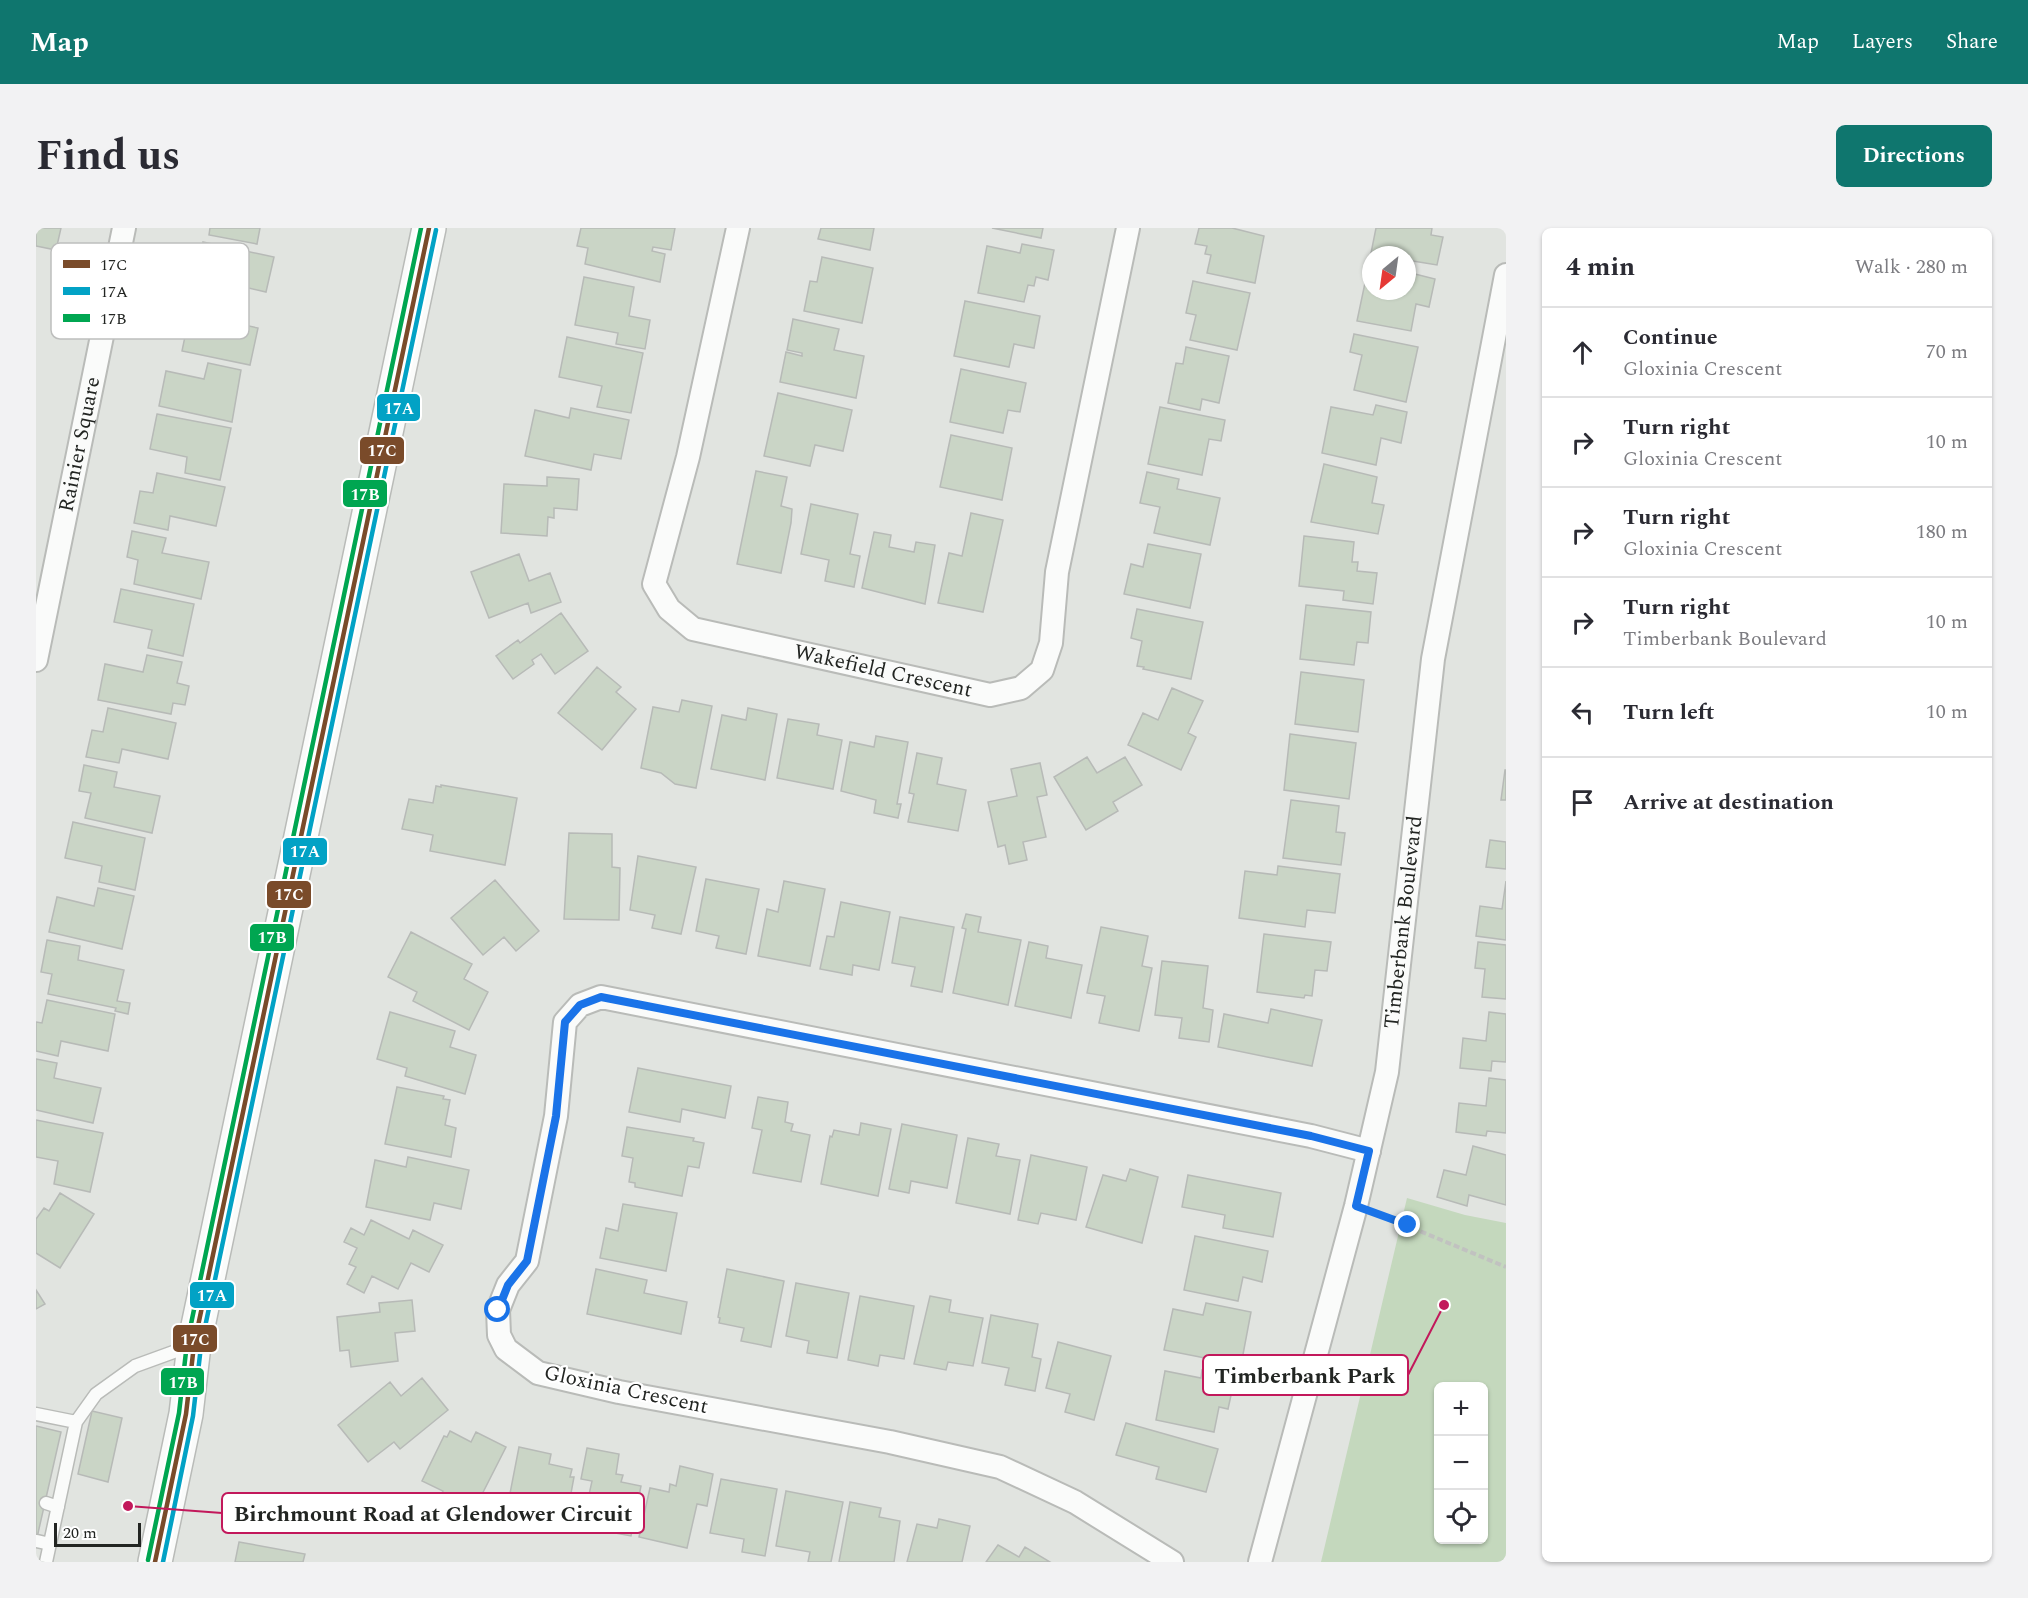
<!DOCTYPE html>
<html lang="en">
<head>
<meta charset="utf-8">
<style>
  :root { --surface:#fff; --page:#f2f2f3; --text:#2b2b33; --muted:#7c7c81; --line:#e1e1e2; --accent:#0f766e }
  body { margin:0; font-family:Spectral,serif; background:var(--page); color:var(--text) }
  .controls { position:absolute; right:18px; bottom:18px; display:grid; overflow:hidden; border-radius:9px; box-shadow:0 2px 4px #0004 }
  .controls button { width:54px; height:54px; display:grid; place-items:center; padding:0; border:0; border-bottom:2px solid var(--line); background:var(--surface); color:var(--text); font:30px sans-serif }
  .compass { position:absolute; left:1326px; top:18px; width:54px; height:54px; border-radius:50%; background:var(--surface); box-shadow:0 2px 4px #0004; rotate:209deg }
  .scale { position:absolute; left:18px; bottom:15px; width:87px; box-sizing:border-box; padding-left:6px; border:3px solid #222522; border-top:0; font-size:16px; line-height:21px; white-space:nowrap; color:#222522; -webkit-text-stroke:4px #fff; paint-order:stroke }
  .stop { position:absolute; width:18px; height:18px; margin:-14px; border:4px solid #1a73e8; border-radius:50%; background:#fff }
  .stop.end { background:#1a73e8; border-color:#fff; box-shadow:0 2px 6px #0008 }
  .list { margin:0; padding:0; list-style:none }
  h2 { display:flex; justify-content:space-between; align-items:center; height:78px; margin:0; padding:0 24px; font-size:26px }
  h2 small { font-size:20px; font-weight:400; color:var(--muted) }
  .list li { display:grid; grid-template-columns:39px 1fr auto; gap:18px; align-items:center; box-sizing:border-box; height:90px; padding:0 24px; border-top:2px solid var(--line) }
  .list b { display:block; font-size:22px; white-space:nowrap }
  .list p { margin:0; font-size:20px; white-space:nowrap; color:var(--muted) }
  .list em { font-size:20px; font-style:normal; color:var(--muted) }
  .icon { flex:none; width:33px; height:33px; fill:none; stroke:currentColor; stroke-width:2; stroke-linecap:round; stroke-linejoin:round }
  .map { position:relative; flex:none; width:1470px; height:1334px; overflow:hidden; border-radius:9px }
  header { display:flex; align-items:center; gap:36px; box-sizing:border-box; height:84px; padding:0 30px; background:var(--accent); color:#fff }
  header strong { font-size:28px }
  nav { display:flex; gap:33px; margin-inline-start:auto; font-size:21px }
  .intro { display:flex; align-items:center; justify-content:space-between; box-sizing:border-box; height:144px; padding:0 36px }
  h1 { margin:0; font-size:42px }
  .button { padding:15px 27px; border-radius:9px; background:var(--accent); color:#fff; font-size:21px; font-weight:700 }
  main { display:flex; gap:36px; padding:0 36px }
  aside { flex:1; background:var(--surface); border-radius:9px; box-shadow:0 2px 4px #0004 }
  .map>svg:first-child { display:block }
  .green { fill:#c4d8bd; fill-rule:evenodd }
  .building { fill:#cad5c6; stroke:#b7bab7; stroke-width:1.5 }
  .lines { fill:none; stroke-linecap:round; stroke-linejoin:round }
  .service-casing { stroke:#b9bbb8; stroke-width:15 }
  .minor-casing { stroke:#b9bbb8; stroke-width:26 }
  .secondary-casing { stroke:#b9bbb8; stroke-width:36 }
  .path { stroke:#c1c2c0; stroke-width:4; stroke-dasharray:6 3; stroke-linecap:butt }
  .service { stroke:#fafbfa; stroke-width:12 }
  .minor { stroke:#fafbfa; stroke-width:22 }
  .secondary { stroke:#fafbfa; stroke-width:33 }
  .bus-1-casing { stroke:#fff; stroke-width:9 }
  .bus-2-casing { stroke:#fff; stroke-width:9 }
  .bus-3-casing { stroke:#fff; stroke-width:9 }
  .bus-1 { stroke:#7a4b2a; stroke-width:4.5 }
  .bus-2 { stroke:#02a2c5; stroke-width:4.5 }
  .bus-3 { stroke:#00a651; stroke-width:4.5 }
  .route { stroke:#1a73e8; stroke-width:8 }
  .labels { text-anchor:middle; dominant-baseline:central; stroke-width:4.5; stroke-linejoin:round; paint-order:stroke }
  .street-label { font-size:21px; fill:#222522; stroke:#fff }
  .key { fill:#fff; stroke:#bdbebd; stroke-width:1.5 }
  .key-label { font-size:16px; fill:#222522 }
  .leader { fill:none; stroke:#c2185b; stroke-width:2 }
  .callout-dot { fill:#c2185b; stroke:#fff; stroke-width:2 }
  .callout { fill:#fff; stroke:#c2185b; stroke-width:2 }
  .callout-label { font-size:22px; text-anchor:middle; font-weight:bold; fill:#222522 }
  .line-badge { stroke:#fff; stroke-width:2 }
  .badge-label { font-size:16px; text-anchor:middle; font-weight:bold; fill:#fff }
</style>
</head>
<body>
<header>
<strong>Map</strong>
<nav><a>Map</a><a>Layers</a><a>Share</a></nav>
</header>
<div class="intro"><h1>Find us</h1><a class="button">Directions</a></div>
<main>
<div class="map">
<svg width="1470" height="1334" viewBox="0 0 1470 1334">
  <rect width="100%" height="100%" fill="#e1e4e0"/>
  <path class="green" d="M1371,970L1429,987L1470,995V1334H1285ZM1402,1158H1448V1312H1402Z"/>
  <path class="building" d="M0,0H25L20,22L0,18Z
    M174,0H224L221,16L173,7Z
    M545,0H639L635,22L617,19L616,23L629,26L624,54L549,36L552,20L541,18Z
    M785,0H838L834,22L782,11Z
    M956,0H1007L1005,10Z
    M1163,0H1196L1228,8L1219,55L1171,45L1175,27L1169,26L1171,18L1159,16Z
    M1340,0H1396L1395,7L1407,9L1401,37L1371,32V27L1335,25Z
    M167,14L238,29L230,64L183,53L180,68L146,61L152,33L163,36Z
    M986,16L1018,22L1012,52L1000,49L998,58L992,57L988,74L942,65L951,18L984,25Z
    M786,29L837,40L826,95L768,83L774,53L781,54Z
    M1333,36H1335V63H1371V44L1399,51L1393,79L1380,76L1375,103L1321,93Z
    M548,49L598,59L593,88L614,92L609,121L580,116L582,105L539,97Z
    M1157,53L1214,65L1201,122L1154,112L1160,87L1150,85Z
    M145,69L178,76L175,90L222,100L214,137L146,123L151,99L139,96Z
    M929,73L1004,88L998,120L978,116L973,139L918,128Z
    M757,91L803,101L798,122L828,128L820,170L744,154L750,124L766,128V125L751,122Z
    M1318,106L1382,119L1370,174L1318,162L1326,127L1314,124Z
    M531,109L607,125L595,185L561,179L566,158L523,149Z
    M1150,119L1193,128L1183,175L1166,171L1164,182L1132,175L1140,135L1147,136Z
    M172,135L205,142L196,194L123,178L130,143L168,151Z
    M925,141L990,155L984,184L972,182L967,205L914,194Z
    M742,165L816,182L807,223L779,217L774,238L728,228Z
    M1340,177L1371,184L1365,215L1345,210L1340,237L1286,225L1295,179L1337,187Z
    M1124,179L1189,192L1185,213L1173,211L1166,247L1112,236Z
    M535,180L593,192L585,231L558,226L555,242L489,228L499,182L533,190Z
    M121,186L195,200L184,252L149,245L151,229L114,221Z
    M915,207L976,220L966,272L904,259Z
    M1288,236L1341,249L1336,275L1348,277L1342,306L1275,294Z
    M720,243L751,249L745,278L756,281L755,295L745,345L701,336Z
    M1111,244L1143,251L1141,261L1184,270L1174,317L1118,305L1124,279L1104,275Z
    M121,245L189,259L180,298L134,288L132,302L98,295L104,263L117,265Z
    M511,249L543,251L541,282L518,280V290L512,289L511,308L465,305L468,256L511,258Z
    M775,276L822,286L814,326L824,328L818,359L789,353L793,332L765,326Z
    M935,285L967,292L947,384L902,375L913,325L926,328Z
    M96,303L130,310L126,325L173,334L165,371L98,356L102,332L91,329Z
    M838,304L855,307L853,319L878,324L880,314L899,317L889,376L826,360Z
    M1268,308L1318,314L1316,334H1322L1321,343L1341,345L1337,376L1307,372L1308,363L1263,358Z
    M1112,316L1165,326L1154,380L1088,366L1095,336L1107,339Z
    M483,326L493,353L514,345L525,374L495,385L492,375L453,390L435,344Z
    M85,361L158,376L147,428L112,420L116,402L78,394Z
    M1270,377L1335,384L1332,415L1321,414L1318,437L1264,431Z
    M1101,381L1167,394L1155,451L1107,441L1108,439L1101,438L1106,413L1095,410Z
    M525,385L552,423L519,446L505,426L496,432L498,436L477,451L460,428L482,412L484,415Z
    M111,427L146,434L141,455L153,458L149,477L137,475L135,486L62,472L69,436L107,444Z
    M561,439L585,459L580,464L600,481L566,522L522,485Z
    M1265,444L1328,452L1322,504L1259,496Z
    M1136,460L1167,473L1152,505L1160,509L1145,542L1092,517L1107,485L1122,492Z
    M646,472L676,478L660,560L639,556L625,545L605,540L617,479L643,484Z
    M72,480L140,495L132,531L86,521L83,535L50,529L56,502L67,504Z
    M712,480L741,486L729,552L675,541L686,487L710,492Z
    M752,491L783,496L781,507L806,512L797,561L741,550Z
    M1254,506L1320,515L1313,571L1248,562Z
    M840,508L872,514L861,576H865L862,590L838,585L840,572L805,563L814,514L838,519Z
    M881,525L906,530L901,556L930,562L922,603L872,594L878,566L873,565Z
    M1051,529L1061,545L1089,529L1106,557L1077,574L1082,583L1050,602L1018,549Z
    M1004,535L1011,567L1001,569L1010,609L987,614L991,632L973,636L969,617L962,619L952,574L981,568L975,541Z
    M48,537L81,544L78,559L124,568L116,605L49,590L55,565L43,563Z
    M1469,542H1470V572H1465Z
    M405,557L481,570L469,637L394,623L397,607L366,601L373,571L397,575L400,558L405,559Z
    M1255,572L1303,578L1300,604L1309,605L1305,637L1247,630Z
    M37,594L109,610L99,662L63,654L66,638L29,630Z
    M533,605L576,606V639L584,640L583,692L528,691Z
    M1454,612L1470,614V641L1450,639Z
    M602,628L660,639L645,706L616,700L619,687L594,682Z
    M1242,638L1304,646L1299,685L1271,682L1269,699L1203,690L1209,643L1241,647Z
    M670,651L723,661L710,726L680,720L683,708L660,703Z
    M459,652L503,703L480,723L468,709L447,727L415,690Z
    M748,653L789,661L774,738L722,728L731,681L742,684Z
    M1470,653V712L1440,708L1444,678L1466,681Z
    M62,660L98,668L86,721L13,704L21,669L58,678Z
    M805,674L854,684L843,742L817,737L816,747L784,741L791,708L798,709Z
    M930,686L945,689L942,704L985,712L972,777L917,765L930,701L926,700Z
    M864,689L918,699L906,764L875,758L879,739L856,735Z
    M1065,699L1112,708L1106,738L1116,740L1103,803L1063,795L1069,768L1051,765Z
    M375,704L436,736L428,751L452,764L433,802L377,773L381,764L352,749Z
    M1228,706L1295,714L1291,743L1279,742L1276,768L1269,767L1268,770L1221,764Z
    M11,712L44,718L42,732L88,742L81,773L94,775L92,786L79,783L80,780L12,766L16,746L5,744Z
    M993,714L1012,718L1010,730L1046,737L1035,790L979,778Z
    M1442,714L1470,717V771L1446,769L1449,741L1439,740Z
    M1126,733L1172,738L1167,780L1177,782L1173,814L1143,810L1146,790L1119,787Z
    M11,772L79,786L72,823L25,813L22,828L0,823V794L6,795Z
    M1235,781L1286,792L1276,838L1182,819L1188,786L1232,795Z
    M354,784L419,803L414,819L440,827L429,866L369,848L371,840L341,831Z
    M1453,784L1470,786V834L1456,833L1455,843L1424,840L1427,810L1450,813Z
    M0,831L21,835L18,850L65,860L57,895L0,882Z
    M602,840L695,858L689,890L646,881L644,894L593,884Z
    M1453,850L1470,852V905L1451,903L1450,908L1420,904L1423,875L1450,878Z
    M361,859L408,868L407,871L414,872L409,897L420,900L415,929L349,916Z
    M722,869L752,874L749,894L757,896L755,903L774,907L765,954L717,945L726,902L716,900Z
    M0,892L67,905L54,964L18,956L22,933L0,929Z
    M825,895L855,901L842,968L785,956L794,908L796,909L798,902L823,907Z
    M866,896L921,907L911,960L875,953L873,965L853,961Z
    M591,899L658,910L657,913L668,915L663,940L652,938L646,968L599,959V955L593,954L597,930L586,928Z
    M932,910L963,916L960,928L984,932L974,986L920,975Z
    M1437,918L1470,927V977L1433,967L1431,978L1401,969L1408,942L1430,947Z
    M995,927L1051,939L1040,992L1005,985L1002,996L982,992Z
    M372,929L433,942L425,981L398,975L394,992L330,979L339,932L370,939Z
    M1094,941L1122,949L1106,1015L1050,999L1067,947L1090,953Z
    M1152,947L1245,965L1237,1009L1187,1000L1189,987L1146,979Z
    M24,965L58,986L24,1040L0,1025V991L8,980L13,983Z
    M587,976L641,985L630,1043L564,1030L570,1000L582,1003Z
    M335,992L373,1011L377,1002L407,1017L393,1044L375,1035L362,1061L336,1048L328,1065L311,1056L320,1039L313,1036L321,1020L308,1014L315,1000L328,1007Z
    M1159,1008L1232,1023L1226,1054L1207,1049L1202,1073L1148,1062Z
    M560,1041L611,1052L608,1065L651,1074L645,1106L551,1086Z
    M691,1041L748,1053L735,1119L705,1113L708,1100L683,1095L684,1090L682,1089Z
    M760,1055L813,1065L801,1130L771,1125L773,1113L750,1108Z
    M0,1062L9,1076L0,1081Z
    M824,1068L878,1078L868,1131L844,1127L842,1138L812,1132Z
    M894,1068L915,1072L913,1084L947,1090L937,1138L912,1134L910,1142L878,1136Z
    M376,1072L379,1103L359,1105L362,1133L315,1139L313,1122L304,1123L301,1089L344,1084L343,1075Z
    M1170,1075L1215,1084L1205,1137L1128,1122L1137,1081L1167,1087Z
    M955,1087L1002,1096L996,1129L1005,1131L999,1163L969,1157L973,1140L946,1135Z
    M1022,1114L1075,1128L1058,1192L1029,1184L1034,1166L1010,1160Z
    M1166,1142L1199,1149L1192,1181L1183,1179L1178,1204L1120,1192L1129,1143L1165,1150Z
    M386,1150L412,1182L364,1221L358,1214L332,1234L302,1197L354,1154L365,1168Z
    M56,1183L86,1190L72,1254L42,1246Z
    M1090,1195L1182,1221L1170,1264L1120,1251L1123,1239L1080,1227Z
    M0,1198L25,1204L0,1314Z
    M414,1203L435,1214L440,1204L470,1219L439,1280L432,1276L427,1285L403,1273L407,1263L386,1253L408,1208L411,1209Z
    M483,1219L515,1226L513,1236L536,1241L534,1249H538L529,1298L470,1286Z
    M551,1220L583,1226L580,1246L587,1247L585,1254L605,1258L595,1308L546,1299L556,1253L545,1251Z
    M644,1238L677,1246L671,1278L661,1276L651,1320L603,1309L614,1260L633,1264L634,1256L640,1258Z
    M685,1251L741,1261L729,1328L706,1324L708,1311L674,1305Z
    M750,1263L807,1274L795,1334H772L774,1324L740,1318Z
    M814,1274L845,1280L843,1289L864,1293L858,1334H803Z
    M903,1291L934,1298L926,1334H871L881,1296L901,1300Z
    M203,1314L269,1326L267,1334H199Z
    M962,1317L983,1329L989,1319L1014,1334H950Z"/>
  <g class="lines">
    <g class="service-casing">
      <path id="service" d="M0,1186L40,1194
        M10,1275L22,1279
        M1,1313L14,1316
        M10,1334L40,1194L60,1166L99,1138L154,1118"/>
    </g>
    <g class="minor-casing">
      <g id="minor">
        <path id="s1" d="M702,0L652,229L618,356L633,381L657,401L954,467L985,460L1006,442L1015,415L1021,344L1092,0"/>
        <path id="s2" d="M0,432L88,0"/>
        <path d="M1136,1334L1039,1274L964,1239L854,1214L583,1164L502,1145L470,1121L463,1107L462,1082L472,1057L491,1033L520,888L529,794L544,777L565,769L1275,908L1333,923"/>
        <path id="s3" d="M1224,1334L1320,978L1351,844L1397,431L1470,47"/>
      </g>
    </g>
    <g class="secondary-casing">
      <path id="secondary" d="M119,1334L150,1186L158,1117L393,0"/>
    </g>
    <path class="path" d="M1343,986L1470,1039"/>
    <use href="#service" class="service"/>
    <use href="#minor" class="minor"/>
    <use href="#secondary" class="secondary"/>
    <g class="bus-1-casing">
      <path id="bus-1" d="M119,1334L150,1186L158,1117L393,0"/>
    </g>
    <g class="bus-2-casing">
      <path id="bus-2" d="M127,1334L157,1188L165,1118L400,2"/>
    </g>
    <g class="bus-3-casing">
      <path id="bus-3" d="M112,1332L143,1185L151,1115L385,0"/>
    </g>
    <use href="#bus-1" class="bus-1"/>
    <use href="#bus-2" class="bus-2"/>
    <use href="#bus-3" class="bus-3"/>
  </g>
  <g class="lines">
    <path class="route" d="M462,1082L472,1057L491,1033L520,888L529,794L544,777L565,769L1275,908L1333,923L1320,978L1372,997"/>
  </g>
  <g class="labels">
    <g class="street-label">
      <text stroke="none"><textPath href="#s2" startOffset="220">Rainier Square</textPath></text>
      <text stroke="none"><textPath href="#s1" startOffset="621">Wakefield Crescent</textPath></text>
      <text stroke="none"><textPath href="#s3" startOffset="657">Timberbank Boulevard</textPath></text>
      <text transform="translate(590 1162) rotate(12)">Gloxinia Crescent</text>
    </g>
  </g>
  <rect x="15" y="15" width="198" height="96" rx="9" class="key"/>
  <rect x="27" y="32" width="27" height="8" fill="#7a4b2a"/>
  <rect x="27" y="59" width="27" height="8" fill="#02a2c5"/>
  <rect x="27" y="86" width="27" height="8" fill="#00a651"/>
  <g class="key-label">
    <text x="64" y="42">17C</text>
    <text x="64" y="69">17A</text>
    <text x="64" y="96">17B</text>
  </g>
  <path class="leader" d="M1408 1077L1372 1147M92 1278L186 1285"/>
  <g class="callout-dot">
    <circle cx="1408" cy="1077" r="6"/>
    <circle cx="92" cy="1278" r="6"/>
  </g>
  <g class="callout">
    <rect x="1167" y="1127" width="205" height="40" rx="6"/>
    <rect x="186" y="1265" width="422" height="40" rx="6"/>
  </g>
  <g class="callout-label">
    <text x="1269" y="1155">Timberbank Park</text>
    <text x="397" y="1293">Birchmount Road at Glendower Circuit</text>
  </g>
  <g class="line-badge">
    <rect x="340" y="165" width="45" height="29" rx="6" fill="#02a2c5"/>
    <rect x="323" y="208" width="46" height="29" rx="6" fill="#7a4b2a"/>
    <rect x="306" y="251" width="46" height="29" rx="6" fill="#00a651"/>
    <rect x="246" y="609" width="46" height="29" rx="6" fill="#02a2c5"/>
    <rect x="230" y="652" width="46" height="29" rx="6" fill="#7a4b2a"/>
    <rect x="213" y="695" width="46" height="29" rx="6" fill="#00a651"/>
    <rect x="153" y="1053" width="46" height="28" rx="6" fill="#02a2c5"/>
    <rect x="136" y="1096" width="46" height="29" rx="6" fill="#7a4b2a"/>
    <rect x="124" y="1139" width="45" height="29" rx="6" fill="#00a651"/>
  </g>
  <g class="badge-label">
    <text x="363" y="186">17A</text>
    <text x="346" y="228">17C</text>
    <text x="329" y="272">17B</text>
    <text x="269" y="629">17A</text>
    <text x="253" y="672">17C</text>
    <text x="236" y="715">17B</text>
    <text x="176" y="1073">17A</text>
    <text x="159" y="1117">17C</text>
    <text x="147" y="1160">17B</text>
  </g>
</svg>
<div class="controls">
<button>+</button>
<button>−</button>
<button><svg class="icon" aria-label="locate" viewBox="0 0 24 24"><circle cx="12" cy="12" r="6"/><path d="M12 2v4M12 18v4M2 12h4M18 12h4"/></svg></button>
</div>
<svg class="compass" viewBox="-18 -18 36 36"><path d="M0-13l5 13h-10z" fill="#e53935"/><path d="M0 13l5-13h-10z" fill="#7c7c81"/></svg>
<div class="scale">20 m</div>
<div class="stop" style="left:462px;top:1082px"></div>
<div class="stop end" style="left:1372px;top:997px"></div>
</div>
<aside>
<h2>4 min<small>Walk · 280 m</small></h2>
<ul class="list">
<li><svg class="icon" aria-label="ahead" viewBox="0 0 24 24"><path d="M12 20V5M6 11l6-6 6 6"/></svg><div><b>Continue</b><p>Gloxinia Crescent</p></div><em>70 m</em></li>
<li><svg class="icon" aria-label="right" viewBox="0 0 24 24"><path d="M7 20v-9h11M14 6l5 5-5 5"/></svg><div><b>Turn right</b><p>Gloxinia Crescent</p></div><em>10 m</em></li>
<li><svg class="icon" aria-label="right" viewBox="0 0 24 24"><path d="M7 20v-9h11M14 6l5 5-5 5"/></svg><div><b>Turn right</b><p>Gloxinia Crescent</p></div><em>180 m</em></li>
<li><svg class="icon" aria-label="right" viewBox="0 0 24 24"><path d="M7 20v-9h11M14 6l5 5-5 5"/></svg><div><b>Turn right</b><p>Timberbank Boulevard</p></div><em>10 m</em></li>
<li><svg class="icon" aria-label="left" viewBox="0 0 24 24"><path d="M17 20v-9H6M10 6l-5 5 5 5"/></svg><div><b>Turn left</b></div><em>10 m</em></li>
<li><svg class="icon" aria-label="arrive" viewBox="0 0 24 24"><path d="M6 21V4h12l-3 4 3 4H6"/></svg><div><b>Arrive at destination</b></div></li>
</ul>
</aside>
</main>
</body>
</html>
